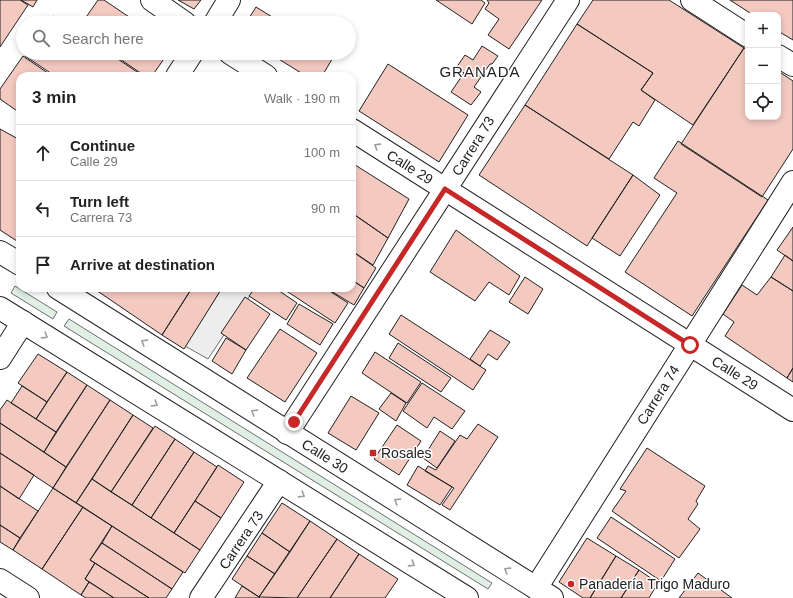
<!DOCTYPE html>
<html lang="en">
<head>
<meta charset="utf-8">
<style>
  :root { --surface:#fff; --page:#f6f6f6; --text:#222; --muted:#767676; --line:#e0e0e0 }
  body { margin:0; font-family:Helvetica,sans-serif; background:var(--page); color:var(--text) }
  .controls { position:absolute; right:12px; top:12px; display:grid; overflow:hidden; border-radius:8px; box-shadow:0 2px 6px #0003 }
  .controls button { width:36px; height:36px; display:grid; place-items:center; padding:0; border:0; border-bottom:1px solid var(--line); background:var(--surface); color:var(--text); font:20px sans-serif }
  .stop { position:absolute; width:12px; height:12px; margin:-9px; border:3px solid #c62828; border-radius:50%; background:#fff }
  .stop.end { background:#c62828; border-color:#fff; box-shadow:0 1px 4px #0008 }
  .list { margin:0; padding:0; list-style:none }
  h2 { display:flex; justify-content:space-between; align-items:center; height:52px; margin:0; padding:0 16px; font-size:17px }
  h2 small { font-size:13px; font-weight:400; color:var(--muted) }
  .list li { display:grid; grid-template-columns:26px 1fr auto; gap:12px; align-items:center; box-sizing:border-box; height:56px; padding:0 16px; border-top:1px solid var(--line) }
  .list b { display:block; font-size:15px; white-space:nowrap }
  .list p { margin:0; font-size:13px; white-space:nowrap; color:var(--muted) }
  .list em { font-size:13px; font-style:normal; color:var(--muted) }
  .icon { flex:none; width:22px; height:22px; fill:none; stroke:currentColor; stroke-width:2; stroke-linecap:round; stroke-linejoin:round }
  .map { position:relative; flex:none; width:793px; height:598px; overflow:hidden }
  .search { position:absolute; background:var(--surface); box-shadow:0 2px 6px #0003; left:16px; top:16px; width:340px; height:44px; display:flex; align-items:center; gap:10px; box-sizing:border-box; padding:0 14px; border-radius:22px; color:var(--muted); font-size:15px }
  .panel { position:absolute; background:var(--surface); box-shadow:0 2px 6px #0003; left:16px; top:72px; width:340px; height:220px; border-radius:12px }
  .map>svg:first-child { display:block }
  .green { fill:#e0efe3; stroke:#6f6f6f }
  .parking { fill:#ededed; stroke:#6f6f6f }
  .building { fill:#f3c9c0; stroke:#222 }
  .lines { fill:none; stroke-linecap:round; stroke-linejoin:round }
  .minor-casing { stroke:#222; stroke-width:24 }
  .major-casing { stroke:#222; stroke-width:24 }
  .minor { stroke:#fff; stroke-width:22 }
  .major { stroke:#fff; stroke-width:22 }
  .oneway { stroke:#9c9c9c }
  .route { stroke:#c62828; stroke-width:5 }
  .poi-dot { fill:#c62828; stroke:#fff; stroke-width:1.5 }
  .labels { text-anchor:middle; dominant-baseline:central; stroke-width:3; stroke-linejoin:round; paint-order:stroke }
  .street-label { font-size:14px; fill:#222; stroke:#fff }
  .poi-label { font-size:14px; fill:#222; stroke:#fff; text-anchor:start }
  .neighbourhood-label { font-size:15px; letter-spacing:1px; fill:#222; stroke:#fff }
</style>
</head>
<body>
<div class="map">
<svg width="793" height="598" viewBox="0 0 793 598">
  <rect width="100%" height="100%" fill="#fff"/>
  <path class="green" d="M15,286L57,312L53,319L11,293Z
    M69,319L492,583L488,589L64,326Z"/>
  <path class="parking" d="M222,288H255L208,359L185,346Z"/>
  <path class="building" d="M0,0H20L28,5L0,47Z
    M21,0H37L33,7Z
    M98,0H104L138,23H82Z
    M178,0H201L194,9Z
    M436,0H481L485,3L472,24Z
    M487,0H542L509,49L488,35L499,19L485,9L489,3Z
    M593,0H669L744,48L693,125L641,90L653,73L577,24Z
    M730,0H793V40L778,31V15H753Z
    M256,7L282,23H246Z
    M53,16L64,23H48Z
    M577,24L653,73L641,90L655,100L639,126L633,122L609,159L525,105Z
    M482,46L498,56L492,64H490L474,87L481,92L471,105L451,92L464,73L456,68L465,55L473,60Z
    M744,48L748,51V117H778V71L793,81V149L762,197L681,144Z
    M27,53H109L143,76H55L25,56Z
    M111,53H168L152,76H145Z
    M269,53H330L334,56L322,76H306Z
    M23,56L52,76H20V113L0,99V89Z
    M388,64L468,115L439,162L359,111Z
    M525,105L633,175L587,246L479,175Z
    M0,129L20,140V243L0,230Z
    M678,141L768,200L692,316L625,272L677,193L654,178Z
    M352,163L409,199L388,238L352,213Z
    M633,175L660,195L620,256L592,238Z
    M352,213L388,238L373,265L352,251Z
    M793,227V261L777,250Z
    M456,230L520,276L509,295L489,282L475,301L430,272Z
    M352,251L376,268L364,288L352,280Z
    M785,255L793,261V291L771,277Z
    M525,277L543,289L528,314L509,302Z
    M771,277L793,291V368L787,378L725,336L734,322L723,314L742,285L757,295Z
    M352,280L364,288L354,305L326,288H352Z
    M93,288H192L162,335Z
    M192,288H222L184,349L162,335Z
    M255,288H275L297,303L286,320L249,296Z
    M282,288H325L348,303L335,323Z
    M245,297L270,314L246,350L221,333Z
    M299,304L333,324L320,345L287,324Z
    M401,315L486,370L473,390L389,334Z
    M280,329L317,353L285,402L247,378Z
    M490,330L510,342L497,360L488,354L480,366L470,359Z
    M226,338L246,350L232,374L212,361Z
    M398,343L451,378L441,392L389,358Z
    M375,352L421,382L407,403L362,373Z
    M38,354L67,372L47,402L18,383Z
    M793,368V382L787,378Z
    M67,372L87,385L56,432L36,419Z
    M422,383L465,411L452,429L434,417L427,428L403,411Z
    M87,385L110,400L66,467L44,452Z
    M22,386L47,402L36,419L11,403Z
    M391,393L406,403L396,421L379,409Z
    M351,396L379,413L356,450L328,433Z
    M7,400L56,432L44,452L0,423V410Z
    M110,400L133,415L76,503L53,488Z
    M133,415L153,428L111,492L92,479Z
    M0,423L66,467L53,488L0,453Z
    M478,424L498,437L450,510L442,505L454,488L425,471L428,466L436,470L460,435L467,439Z
    M397,425L421,441L399,475L374,459Z
    M155,426L175,439L132,505L111,492Z
    M440,431L455,441L437,468L423,458Z
    M175,439L194,452L151,518L132,505Z
    M647,448L705,486L696,501L698,504L688,519L700,529L679,558L612,511L626,491L620,489Z
    M194,452L217,467L174,533L151,518Z
    M0,453L34,475L19,499L0,486Z
    M218,465L244,482L221,518L195,501Z
    M418,466L452,487L440,505L407,485Z
    M92,479L200,550L185,573L76,503Z
    M0,486L38,511L20,538L0,525Z
    M53,488L83,507L42,569L13,550Z
    M195,501L221,518L200,550L174,533Z
    M282,503L310,521L290,552L262,533Z
    M83,507L112,526L90,560L95,563L85,579L89,582L81,595L42,569Z
    M611,517L675,559L661,581L597,538Z
    M310,521L337,539L297,598L259,597Z
    M0,525L20,538L13,550L0,542Z
    M112,526L183,572L172,589L102,543Z
    M262,533L290,552L275,574L247,556Z
    M587,538L616,556L590,598H583L559,582Z
    M337,539L359,554L330,598H297Z
    M102,543L172,589L166,598H149L90,560Z
    M359,554L398,579L385,598H330Z
    M247,556L275,574L259,597L232,579Z
    M616,556L639,570L621,598H590Z
    M95,563L149,598H114L85,579Z
    M639,570L658,583L649,598H621Z
    M698,573L732,598H679Z
    M89,582L114,598H86L81,595Z
    M242,586L259,597L260,598H235Z"/>
  <g class="lines">
    <g class="minor-casing">
      <path id="minor" d="M152,0L185,23
        M692,0L748,36
        M215,23L229,0
        M230,53L266,76
        M778,56L793,65
        M177,76L192,53
        M352,130L793,410
        M0,358L23,322
        M287,433L568,0
        M0,580L28,598
        M536,588L793,182
        M201,598L279,481"/>
    </g>
    <g class="major-casing">
      <path id="major" d="M0,252L20,264
        M58,288L552,598
        M0,308L467,598"/>
    </g>
    <use href="#minor" class="minor"/>
    <use href="#major" class="major"/>
  </g>
  <defs><path id="oneway-chevron" d="M-2-3.5L2.5 0L-2 3.5" fill="none" stroke-width="1.6" stroke-linecap="round" stroke-linejoin="round"/></defs>
  <g class="oneway">
    <use href="#oneway-chevron" transform="translate(377 146) rotate(-148)"/>
    <use href="#oneway-chevron" transform="translate(45 336) rotate(32)"/>
    <use href="#oneway-chevron" transform="translate(144 342) rotate(-148)"/>
    <use href="#oneway-chevron" transform="translate(155 404) rotate(32)"/>
    <use href="#oneway-chevron" transform="translate(254 412) rotate(-148)"/>
    <use href="#oneway-chevron" transform="translate(302 495) rotate(32)"/>
    <use href="#oneway-chevron" transform="translate(397 501) rotate(-148)"/>
    <use href="#oneway-chevron" transform="translate(412 564) rotate(32)"/>
    <use href="#oneway-chevron" transform="translate(507 570) rotate(-148)"/>
  </g>
  <g class="lines">
    <path class="route" d="M294,422L445,189L690,345"/>
  </g>
  <g class="poi-dot">
    <rect x="369" y="449" width="8" height="8" rx="2"/>
    <circle cx="571" cy="584" r="4"/>
  </g>
  <g class="labels">
    <g class="street-label">
      <text transform="translate(473 146) rotate(-58)">Carrera 73</text>
      <text transform="translate(410 167) rotate(32)">Calle 29</text>
      <text transform="translate(735 373) rotate(32)">Calle 29</text>
      <text transform="translate(658 395) rotate(-58)">Carrera 74</text>
      <text transform="translate(325 456) rotate(32)">Calle 30</text>
      <text transform="translate(241 540) rotate(-56)">Carrera 73</text>
    </g>
    <g class="poi-label">
      <text x="381" y="453">Rosales</text>
      <text x="579" y="584">Panadería Trigo Maduro</text>
    </g>
    <g class="neighbourhood-label">
      <text x="480" y="71">GRANADA</text>
    </g>
  </g>
</svg>
<div class="controls">
<button>+</button>
<button>−</button>
<button><svg class="icon" aria-label="locate" viewBox="0 0 24 24"><circle cx="12" cy="12" r="6"/><path d="M12 2v4M12 18v4M2 12h4M18 12h4"/></svg></button>
</div>
<div class="stop" style="left:690px;top:345px"></div>
<div class="stop end" style="left:294px;top:422px"></div>
<div class="search"><svg class="icon" aria-label="search" viewBox="0 0 24 24"><circle cx="10" cy="10" r="6"/><path d="M15 15l6 6"/></svg>Search here</div>
<section class="panel">
<h2>3 min<small>Walk · 190 m</small></h2>
<ul class="list">
<li><svg class="icon" aria-label="ahead" viewBox="0 0 24 24"><path d="M12 20V5M6 11l6-6 6 6"/></svg><div><b>Continue</b><p>Calle 29</p></div><em>100 m</em></li>
<li><svg class="icon" aria-label="left" viewBox="0 0 24 24"><path d="M17 20v-9H6M10 6l-5 5 5 5"/></svg><div><b>Turn left</b><p>Carrera 73</p></div><em>90 m</em></li>
<li><svg class="icon" aria-label="arrive" viewBox="0 0 24 24"><path d="M6 21V4h12l-3 4 3 4H6"/></svg><div><b>Arrive at destination</b></div></li>
</ul>
</section>
</div>
</body>
</html>
